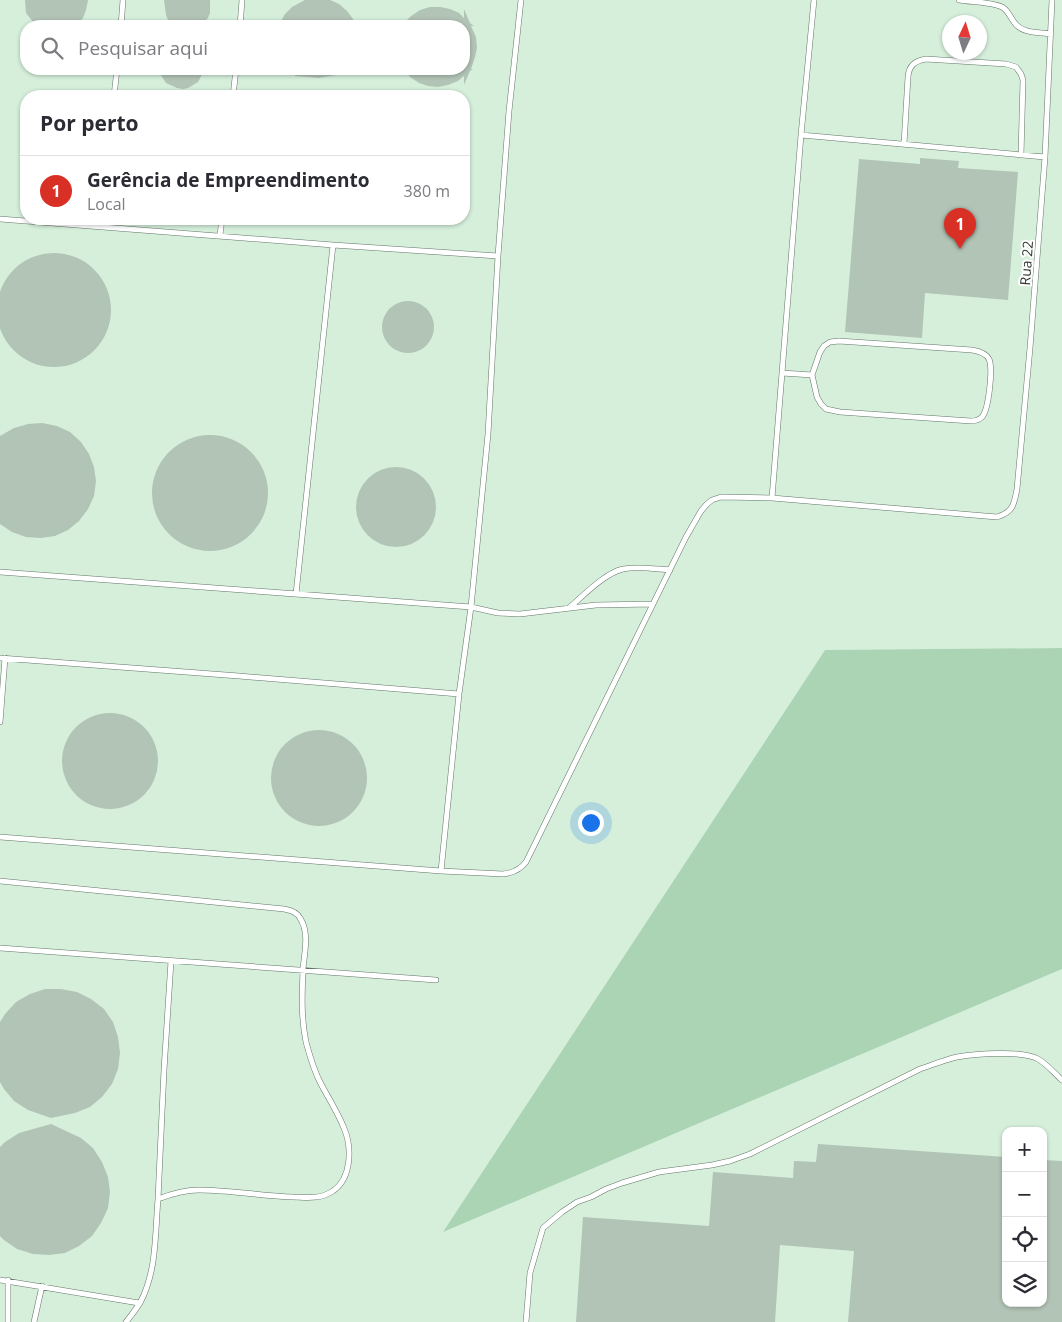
<!DOCTYPE html>
<html lang="pt">
<head>
<meta charset="utf-8">
<style>
  :root { --surface:#fff; --page:#f7f7f7; --text:#2b2b33; --muted:#7c7c81; --line:#e1e1e2; --accent:#d93025 }
  body { margin:0; font-family:"Open Sans",sans-serif; background:var(--page); color:var(--text) }
  .controls { position:absolute; right:15px; bottom:15px; display:grid; overflow:hidden; border-radius:10px; box-shadow:0 1px 4px #0004 }
  .controls button { width:45px; height:45px; display:grid; place-items:center; padding:0; border:0; border-bottom:1px solid var(--line); background:var(--surface); color:var(--text); font:25px sans-serif }
  .compass { position:absolute; left:942px; top:15px; width:45px; height:45px; border-radius:50%; background:var(--surface); box-shadow:0 1px 4px #0004; rotate:4deg }
  .you { position:absolute; left:590px; top:822px; width:18px; height:18px; margin:-12px; border:4px solid #fff; border-radius:50%; background:#1a73e8; box-shadow:0 0 0 8px #1a73e833 }
  .badge { display:grid; place-items:center; width:32px; height:32px; border-radius:50%; background:var(--accent); color:#fff; font-size:16px; font-weight:700 }
  .pin { position:absolute; translate:-50% -41px; filter:drop-shadow(0 1px 2px #0008) }
  .pin::after { content:''; position:absolute; top:26px; width:18px; height:15px; background:inherit; clip-path:polygon(0 0,100% 0,50% 100%) }
  .list { margin:0; padding:0; list-style:none }
  h2 { display:flex; justify-content:space-between; align-items:center; height:65px; margin:0; padding:0 20px; font-size:21px }
  h2 small { font-size:16px; font-weight:400; color:var(--muted) }
  .list li { display:grid; grid-template-columns:32px 1fr auto; gap:15px; align-items:center; box-sizing:border-box; height:70px; padding:0 20px; border-top:1px solid var(--line) }
  .list b { display:block; font-size:19px; white-space:nowrap }
  .list p { margin:0; font-size:16px; white-space:nowrap; color:var(--muted) }
  .list em { font-size:16px; font-style:normal; color:var(--muted) }
  .icon { flex:none; width:28px; height:28px; fill:none; stroke:currentColor; stroke-width:2; stroke-linecap:round; stroke-linejoin:round }
  .map { position:relative; flex:none; width:1062px; height:1322px; overflow:hidden }
  .search { position:absolute; background:var(--surface); box-shadow:0 1px 4px #0004; left:20px; top:20px; width:450px; height:55px; display:flex; align-items:center; gap:12px; box-sizing:border-box; padding:0 18px; border-radius:20px; color:var(--muted); font-size:19px }
  .panel { position:absolute; background:var(--surface); box-shadow:0 1px 4px #0004; left:20px; top:90px; width:450px; height:135px; border-radius:20px }
  .map>svg:first-child { display:block }
  .built { fill:#d5efdb; fill-rule:evenodd }
  .green { fill:#aad4b4 }
  .building { fill:#b2c4b6 }
  .lines { fill:none; stroke-linecap:round; stroke-linejoin:round }
  .lane-casing { stroke:#647568; stroke-width:6 }
  .lane { stroke:#fff; stroke-width:5 }
  .labels { text-anchor:middle; dominant-baseline:central; stroke-width:4; stroke-linejoin:round; paint-order:stroke }
  .street-label { font-size:14px; fill:#323933; stroke:#fff }
</style>
</head>
<body>
<div class="map">
<svg width="1062" height="1322" viewBox="0 0 1062 1322">
  <rect width="100%" height="100%" fill="#e6f9ea"/>
  <path class="built" d="M0,0H1062V648L825,650L444,1231L1062,969V1322H0ZM950,22H980V52H950ZM26,26H464V69H26ZM26,96H464V219H26ZM1006,1131H1043V1303H1006Z"/>
  <path class="green" d="M1062,648V969L443,1232L825,650Z"/>
  <path class="building" d="M25,0H88L86,10L83,18L76,26H36L26,13Z
    M164,0H210V13L208,18L200,26H175L168,20L166,15Z
    M305,0H330L339,4L347,11L353,19L356,26H278L285,14L292,7Z
    M430,7H440L450,9L459,13L464,18V9L470,23L474,26H471L476,37L477,48L475,57L471,69H473L470,71L464,85V76L458,81L448,85L438,87L428,86L419,83L410,77L403,69H464V26H401L411,16L420,10Z
    M157,69H205L198,82L188,88L183,89L177,88L166,83Z
    M296,69H342V74L319,78L295,76Z
    M920,158L959,161L958,168L1018,172L1008,300L925,293L922,338L845,332L859,159L920,164Z
    M-3 310a57 57 0 1 1 114 0a57 57 0 1 1-114 0Z
    M382 327a26 26 0 1 1 52 0a26 26 0 1 1-52 0Z
    M42,423L57,426L70,432L81,442L89,454L94,467L96,481L94,496L88,509L79,521L68,530L55,536L41,538L26,537L12,532L0,524V436L14,428L28,424Z
    M152 493a58 58 0 1 1 116 0a58 58 0 1 1-116 0Z
    M356 507a40 40 0 1 1 80 0a40 40 0 1 1-80 0Z
    M62 761a48 48 0 1 1 96 0a48 48 0 1 1-96 0Z
    M271 778a48 48 0 1 1 96 0a48 48 0 1 1-96 0Z
    M45,989H61L77,992L91,999L104,1009L113,1022L118,1037L120,1053L118,1069L112,1084L102,1097L90,1107L75,1113L51,1118L28,1110L14,1101L4,1089L0,1082V1022L5,1014L16,1002L30,994Z
    M51,1124L81,1138L93,1148L102,1162L108,1177L110,1192L108,1208L101,1223L92,1236L79,1246L65,1253L49,1255L33,1254L17,1249L4,1240L0,1236V1147L5,1142L19,1133Z
    M818,1144L1006,1157V1303H1043V1160L1062,1161V1322H848L854,1251L780,1245L775,1322H576L583,1217L709,1226L713,1172L793,1178L794,1161L816,1162Z"/>
  <g class="lines">
    <g class="lane-casing">
      <path id="lane" d="M959,0C971,2 992,2 1002,7C1008,10 1010,17 1014,22C1022,34 1038,32 1051,34
        M121,26L123,0
        M240,26L242,0
        M114,96L117,69
        M233,96L236,69
        M801,135L1045,157
        M904,144L908,77C909,65 915,61 926,59L1006,64L1016,67L1021,74L1023,80L1021,155
        M0,219L333,245L498,256
        M220,235L222,219
        M839,341L972,350C978,351 986,353 989,359C993,368 989,409 982,417C979,420 975,421 971,421L840,412L826,409L821,404L817,397L812,375L820,352L824,346L830,342Z
        M782,373L812,375
        M772,498L801,135L814,0
        M0,572L471,607L498,613L520,614L596,605L653,604
        M296,594L333,245
        M570,607C584,595 605,573 623,569C638,566 655,569 670,570
        M0,658L239,676L459,694
        M0,722L5,658
        M0,837L441,871L503,874C513,873 520,870 526,862L686,537L701,511L707,504L712,500L721,497L772,498L997,517C1013,512 1014,505 1017,489L1030,348L1045,157L1052,0
        M441,871L459,694L471,607L488,434L498,256L509,111L521,0
        M0,881L284,909C290,910 297,912 300,918C310,933 304,954 303,970C302,994 301,1018 306,1042C310,1057 314,1071 321,1084C329,1099 338,1113 344,1128C352,1147 352,1178 333,1191C328,1194 322,1197 316,1197C308,1198 300,1197 293,1197C261,1196 230,1190 199,1190C184,1190 171,1194 158,1199C155,1234 157,1271 140,1303C136,1309 131,1316 126,1322
        M0,948L436,980
        M158,1199L164,1070L171,961
        M0,1280L139,1303
        M8,1322V1280
        M34,1322L42,1286
        M526,1322L530,1273L543,1228L562,1212L577,1202L591,1197L606,1189L622,1183L659,1172L712,1165L730,1161L750,1154L920,1069C932,1065 944,1060 957,1057C975,1054 1023,1050 1038,1059C1047,1064 1054,1073 1062,1080"/>
    </g>
    <use href="#lane" class="lane"/>
  </g>
  <g class="labels">
    <g class="street-label">
      <text transform="translate(1026 263) rotate(-86)">Rua 22</text>
    </g>
  </g>
</svg>
<div class="controls">
<button>+</button>
<button>−</button>
<button><svg class="icon" aria-label="locate" viewBox="0 0 24 24"><circle cx="12" cy="12" r="6"/><path d="M12 2v4M12 18v4M2 12h4M18 12h4"/></svg></button>
<button><svg class="icon" aria-label="layers" viewBox="0 0 24 24"><path d="M12 4l9 5-9 5-9-5zM3 14l9 5 9-5"/></svg></button>
</div>
<svg class="compass" viewBox="-18 -18 36 36"><path d="M0-13l5 13h-10z" fill="#e53935"/><path d="M0 13l5-13h-10z" fill="#7c7c81"/></svg>
<div class="you"></div>
<div class="pin badge" style="left:960px;top:249px">1</div>
<div class="search"><svg class="icon" aria-label="search" viewBox="0 0 24 24"><circle cx="10" cy="10" r="6"/><path d="M15 15l6 6"/></svg>Pesquisar aqui</div>
<section class="panel">
<h2>Por perto<small></small></h2>
<ul class="list">
<li><span class="badge">1</span><div><b>Gerência de Empreendimento</b><p>Local</p></div><em>380 m</em></li>
</ul>
</section>
</div>
</body>
</html>
